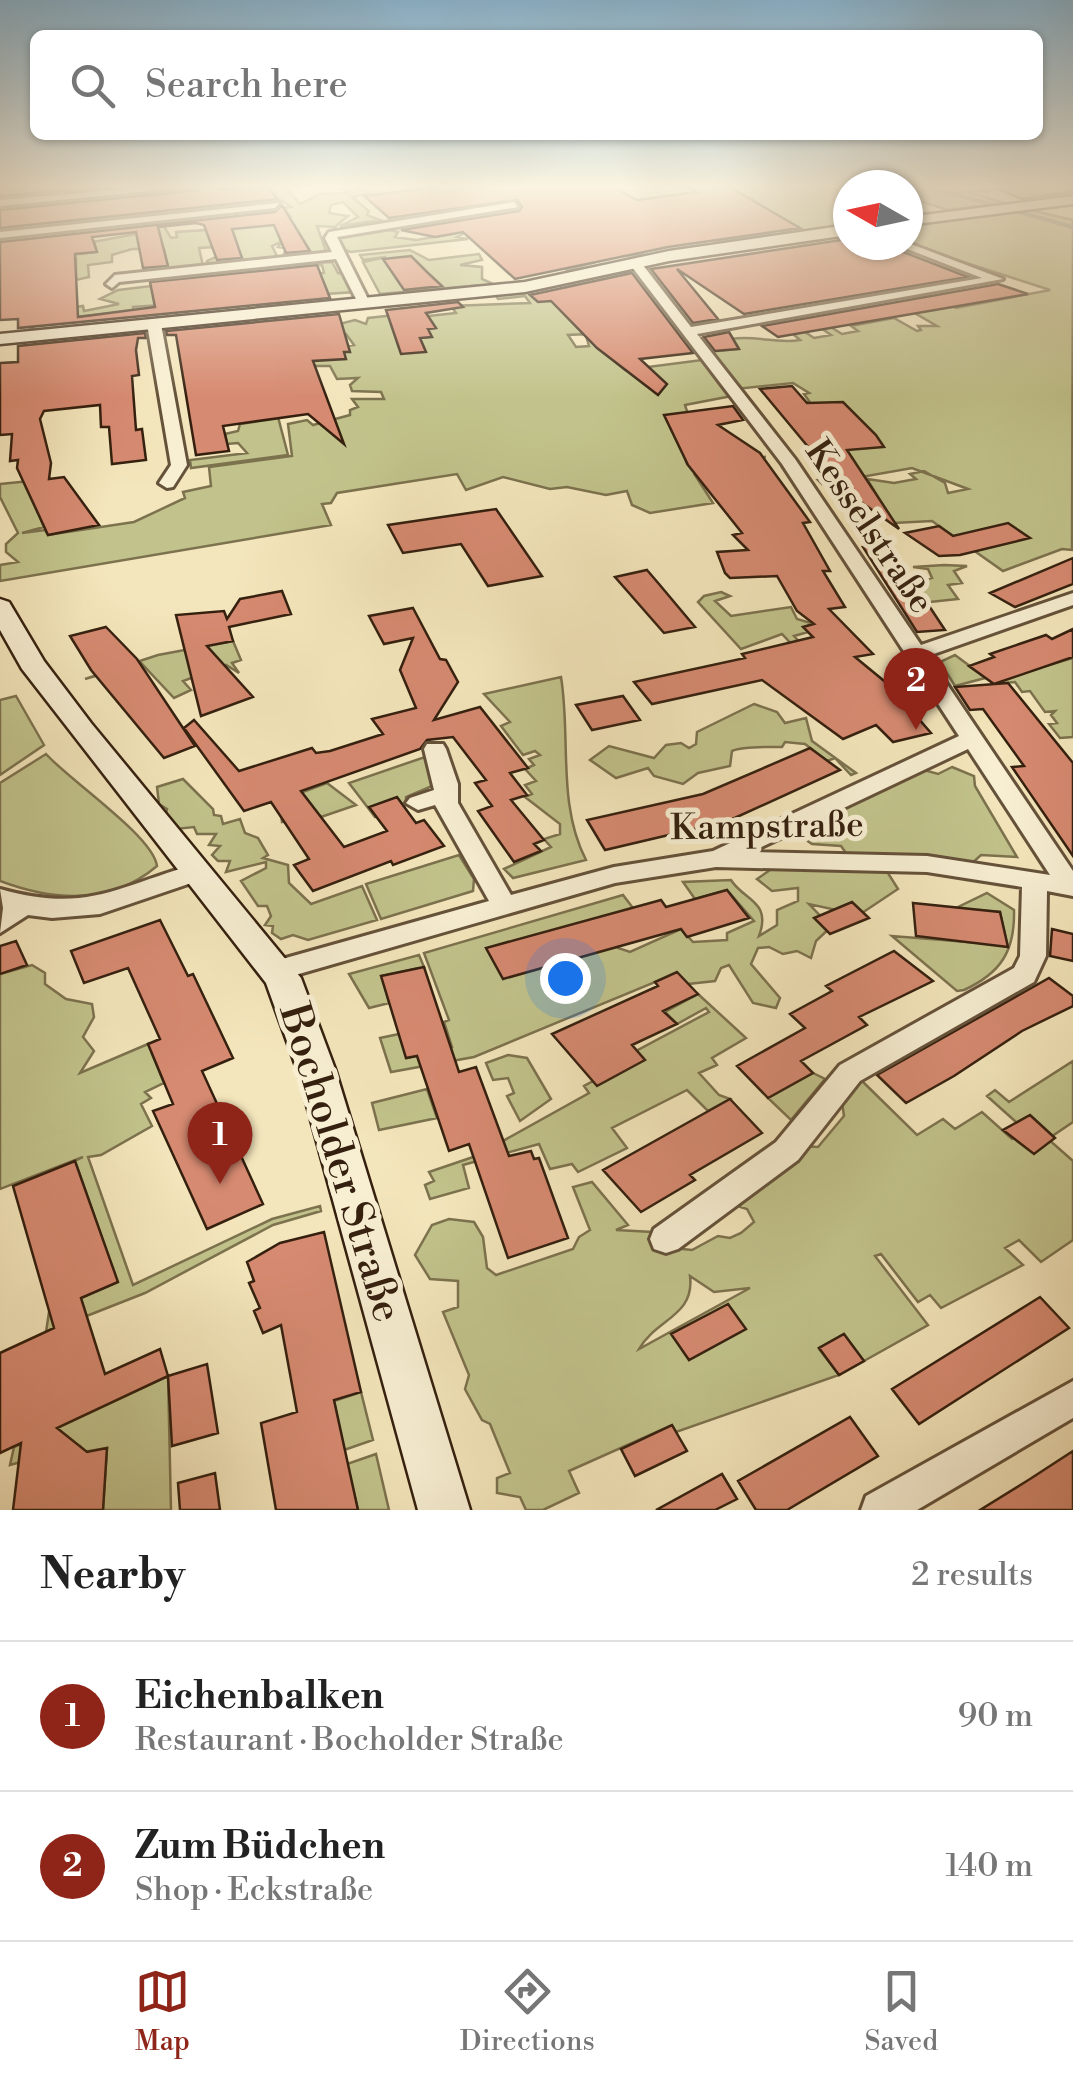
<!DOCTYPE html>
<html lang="en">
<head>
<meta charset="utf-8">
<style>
  :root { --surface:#fff; --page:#f2f2f2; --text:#222; --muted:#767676; --line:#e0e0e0; --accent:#8f2418 }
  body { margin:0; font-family:"Libre Bodoni",serif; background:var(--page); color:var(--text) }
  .compass { position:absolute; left:833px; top:170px; width:90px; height:90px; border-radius:50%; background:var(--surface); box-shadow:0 2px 8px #0004; rotate:279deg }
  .you { position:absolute; left:565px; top:978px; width:35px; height:35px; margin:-25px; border:8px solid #fff; border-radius:50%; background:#1a73e8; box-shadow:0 0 0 15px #1a73e833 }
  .badge { display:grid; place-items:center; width:65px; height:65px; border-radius:50%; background:var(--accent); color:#fff; font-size:32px; font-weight:700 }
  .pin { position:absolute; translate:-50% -82px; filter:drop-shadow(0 2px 5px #0008) }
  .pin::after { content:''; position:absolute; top:52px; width:35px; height:30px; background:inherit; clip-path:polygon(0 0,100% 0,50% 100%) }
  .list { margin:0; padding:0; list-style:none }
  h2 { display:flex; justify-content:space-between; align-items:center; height:130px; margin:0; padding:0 40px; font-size:42px }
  h2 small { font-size:32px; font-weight:400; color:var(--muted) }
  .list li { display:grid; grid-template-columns:65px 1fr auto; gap:30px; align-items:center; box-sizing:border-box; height:150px; padding:0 40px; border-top:2px solid var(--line) }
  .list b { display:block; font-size:38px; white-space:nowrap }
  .list p { margin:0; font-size:32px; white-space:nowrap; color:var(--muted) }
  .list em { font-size:32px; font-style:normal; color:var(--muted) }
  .icon { flex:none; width:55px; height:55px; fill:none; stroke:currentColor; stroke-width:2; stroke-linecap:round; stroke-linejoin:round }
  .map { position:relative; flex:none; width:1073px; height:1510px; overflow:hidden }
  .search { position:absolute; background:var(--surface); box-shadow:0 2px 8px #0004; left:30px; right:30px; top:30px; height:110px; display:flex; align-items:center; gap:25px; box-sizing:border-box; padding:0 35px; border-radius:15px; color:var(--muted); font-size:38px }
  .sheet { height:430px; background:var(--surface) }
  nav { display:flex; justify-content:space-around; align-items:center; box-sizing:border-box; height:140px; border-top:2px solid var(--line); background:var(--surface); font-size:28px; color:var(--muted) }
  nav a { display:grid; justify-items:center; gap:5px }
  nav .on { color:var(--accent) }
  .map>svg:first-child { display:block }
  .green { fill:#c2c38c; stroke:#7c724e; stroke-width:2.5; fill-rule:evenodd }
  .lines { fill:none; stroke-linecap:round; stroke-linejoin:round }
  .stream { stroke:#747f75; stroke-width:4 }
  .building { fill:#d68a71; stroke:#35200f; stroke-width:2.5 }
  .street-casing { stroke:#65523a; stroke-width:6 }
  .secondary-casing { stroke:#35200f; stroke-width:5 }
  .street { fill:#f8efd3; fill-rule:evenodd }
  .secondary { fill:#f8efd3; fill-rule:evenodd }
  .labels { text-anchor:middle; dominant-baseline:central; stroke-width:10; stroke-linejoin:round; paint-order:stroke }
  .street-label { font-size:35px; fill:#35200f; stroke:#f8efd3 }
  .near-street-label { font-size:42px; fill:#35200f; stroke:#f8efd3 }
</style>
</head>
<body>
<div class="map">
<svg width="1073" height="1510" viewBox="0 0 1073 1510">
  <rect width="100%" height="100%" fill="#f4e6bc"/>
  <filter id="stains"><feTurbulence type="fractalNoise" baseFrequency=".002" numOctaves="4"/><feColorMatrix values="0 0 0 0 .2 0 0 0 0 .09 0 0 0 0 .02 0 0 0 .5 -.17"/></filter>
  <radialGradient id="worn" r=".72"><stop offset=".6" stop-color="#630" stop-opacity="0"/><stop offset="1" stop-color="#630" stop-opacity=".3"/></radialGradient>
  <path class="green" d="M269,186H284L300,204L320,194L348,193L336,186H360L358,189L372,192L352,197L369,211L367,215L380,220L340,226L358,217L343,202L331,205L329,213L348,216L335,227L317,226L326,251L322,253L283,257L286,248L278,247L283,241L272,246L278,258L208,265L207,261L216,257L215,247L199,248L203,266L145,272L142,271L168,268L164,249H132L112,255V262L88,265L89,277L76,280V258L49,260L67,308L83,306L84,311L119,304L100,299L118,290L151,286L152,290L324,273L322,265L296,267L295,263L332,262L338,273L356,275L355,292L133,307L134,311L32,321L33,330L28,327L0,246L61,256L96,252L95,244L66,247L152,231L150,224L162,223L171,238L177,237L176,232L252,227L267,219L290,216L285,210L235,213L291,207L280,199L259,201L255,206L0,232V228L19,226L22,203L36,202L27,204L28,209L55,206L53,201H44H84L85,205L60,204L67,222L93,216L86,197H99L91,198L92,203L118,200L107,196L142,192L129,207L132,216L158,213L149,192L163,191L155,193L156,197L181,195L170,190L203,187L193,201L198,210L217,208L213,190L229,188L235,199L276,197Z
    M559,186H828L848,195V224C805,230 770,250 753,199L744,197L767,232L771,234L718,242L707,235V218L639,255L617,256L567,270L524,235L575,194Z
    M908,186H980L990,192L963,190L1004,203L948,210L908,197Z
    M1021,208L1073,220L1072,550L1062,549L1003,571L932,521L894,523L867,479L894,483L916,479L910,474L924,471L945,483L948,493L968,489L912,468L822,484L818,480L858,473L804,402L809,401L804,394L809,393L793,383L735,389L737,395L685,405L701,455L684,456L687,464L766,457L729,460L727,473L695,475L713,503L650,513L632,505L627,491L606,495L567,487L550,489L503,477L466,490L457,474L337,493L331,503L322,504L331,525L0,581V565L18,562L6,552V544L18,533L0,497V484L50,479L29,491L44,527L22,533L45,530L48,535L134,522L185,498L183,492L211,486L209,467L292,456L288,424L307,420L313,425L350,415V410L358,407L352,399H384L381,392L352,391L350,385L358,378L337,379L330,366H314L273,398L288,455L191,468L190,460L247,453L238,443L227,444L225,434L238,431L240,424L254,422L250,408L236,410L331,348L354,345L346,334H332L335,325L355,320L366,324L368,318L395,315L408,339L431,337L423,330L435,328L428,316L456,313L451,306L530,303L525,296L498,299L495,294L530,291L535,295L577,287L572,283L609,271L646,275L638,282L652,293L572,321L588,334L568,335L576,347L589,346L586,336L625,370L710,359L706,352L738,349L731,339C755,335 776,344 800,340L793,334L802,330L814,338L831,335L821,328L829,326L842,334L858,331L851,326L894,318L917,331L921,330L918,326H937L913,312L915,301L909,298L930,295L956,308L1050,290L908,244V221Z
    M452,223L463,234L457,237L468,239L351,252L345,250L338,238L386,229L398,232L395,237L416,240L453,234Z
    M410,250L429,260L479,254L482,260L460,265L482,267V279L493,284L380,294L363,262L386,257L363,260L360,255Z
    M944,565L967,566L954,571L962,583L948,585L958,599L901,605L912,583L932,578L928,569L913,567Z
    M721,592L730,596L715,601L731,616L791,607L797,619L814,624L804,627L808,632L794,636L820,665L825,680L782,634L741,649L698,602L704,596Z
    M233,641L241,660L232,663L239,673L226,665L183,681L191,690L174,698L141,663L85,679L158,655Z
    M955,655L982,675L1008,666L1020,674L1073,658V737L1060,738L1049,724L1057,723L1051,715L1055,711L1045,712L1030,691L1022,692L1015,682L994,684L989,677L955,686L940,662Z
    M561,677C571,738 557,804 586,860L513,878L504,869L551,847L544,839L560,834V824L525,797L532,794L525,785L536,781L525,769L534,765L529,759L540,755L535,751L523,755L501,726L510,722L484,694Z
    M16,696L44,745L0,775V700Z
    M754,704L777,712L785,723L806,718L812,741L856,773L851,775L835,758L827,761L805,744L785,742L782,747C768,747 743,746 732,751L730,766L698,773L683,784L654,776L648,768L616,778L590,760L609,746L654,758L666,745L681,743L689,748L696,744L697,732Z
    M46,754C69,780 153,836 157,866C110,906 53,901 0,881V783Z
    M425,757L437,784L406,797V805L375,817L349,783Z
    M952,767L974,776L975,786L1017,857L981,855L971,864L960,861L958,865L846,853L841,846L812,844L802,837L864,779L917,768L938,774Z
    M183,779L213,809L214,815L221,816L223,824L240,819L245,833L258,838L268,855L263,858L288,865L289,883L311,904L362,886L377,920L308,940L293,935L281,939L272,933L273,926L265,925L271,916L267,906H258L241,881L266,868V862L226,872L230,861H218L212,855L220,846L209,845L216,834H197L194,827L176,829L165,816L167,809L159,804L157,787Z
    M327,783L356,805L321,817L314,809L301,819L282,822L281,813L292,796Z
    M459,855L474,879L473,891L381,919L366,884Z
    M776,866L886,870L898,889L859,915L809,904L831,927L816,941L811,958L797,951L783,954L769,947L758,948L751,964L780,998L776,1008L753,1003L729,965L721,968L715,981L688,984L667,977L474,1057L391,1072L380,1038L399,1034L407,1058L452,1047L444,1022L449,1020L424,953L623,895L633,908L599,919L618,948L630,952L681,929L693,942L727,940V933L754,921L727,890L695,899L683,882L731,880C744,901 772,901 759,936L777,925V910L798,901V888L772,891L757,879Z
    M987,893L1014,910C1015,951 1001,973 964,990L957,991L892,936L1007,945L1000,912L954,909Z
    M419,955L424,967L382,976L389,1003L369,1008L349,974Z
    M32,965L45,973V984L66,999L92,1004L94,1017L83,1037L94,1051L80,1073L148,1044L164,1083L145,1092L151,1098L141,1104L152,1126L101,1155L88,1157L133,1285L272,1219L320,1206L321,1211L273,1225L145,1293L46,1332L49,1312L117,1282L75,1161L83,1157L0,1189V974Z
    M698,994L746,1038L712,1058L717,1065L699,1073L719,1095L730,1099L708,1111L687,1090L612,1128L627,1148L578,1172L572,1164L550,1169L539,1144L463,1165L469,1188L430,1199L425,1185L434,1181L429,1172L476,1156L589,1093L584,1086L606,1074L621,1059L709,1012L706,1008L677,1024L665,1012Z
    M508,1055L527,1058L551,1099L520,1121L507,1096L514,1093L508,1078L493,1080L486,1063Z
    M1073,1061V1122L1048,1139L1073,1161V1240L1041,1262L1019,1240L1005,1248L1023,1265L941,1308L930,1295L918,1302L881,1254L875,1256L928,1325L864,1361L844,1335L819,1349L839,1375L676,1432L672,1425L569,1471L579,1493L543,1510H526L520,1497L497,1493V1478L510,1473L490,1424L482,1420L465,1389L469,1375L443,1312L458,1307V1281L430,1279L415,1255L432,1225L449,1219L474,1222L483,1237L487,1268L496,1275L573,1249L579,1237L590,1230L573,1187L592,1182L628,1225L616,1230L653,1232L673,1248L692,1250L718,1236L730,1238L741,1233L754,1222L747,1209L740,1207L742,1199L787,1145L818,1147L844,1116L841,1096L862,1081L917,1135L943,1119L955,1129L982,1112L1012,1139L1025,1130L987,1096L995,1090L1009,1102ZM690,1276L714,1292L750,1288L639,1349C656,1319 695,1316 690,1276Z
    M813,1073L825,1079L791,1120L768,1098Z
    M427,1089L437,1118L379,1130L372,1103Z
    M168,1376L171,1510H103L107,1448L83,1452L80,1446L10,1465L14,1447Z
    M361,1392L373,1440L344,1450L334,1401Z
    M376,1454L389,1510H358L347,1464Z"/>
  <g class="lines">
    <path class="stream" d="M926,186L1073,227"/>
  </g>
  <path class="building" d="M0,186H121L0,196Z
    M203,186H218L219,189L267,186L277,199L0,228V210L199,190Z
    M447,186H611L637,200L696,192L685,186H728L800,228L668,247L515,279L463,232L435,237L401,230L519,211L522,207L517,200L389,218L364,196Z
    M992,186H1073V192L1022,199Z
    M282,205L310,251L286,253L274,225L232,229L242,258L217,260L204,225L196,223L158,227L168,266L143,268L136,232L92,237L97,252L75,254L78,317L155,307L150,282L317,265L330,298L18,328V319L0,320V242L275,212Z
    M848,239V245H885L968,277L744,314L677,269L718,319L693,323L651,269Z
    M411,256L427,272L442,286L404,290L383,259Z
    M632,273L693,353L640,359L667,384L658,395L597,348L551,301L538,302L530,295Z
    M998,284L1028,294L778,337L762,326Z
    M458,302L463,307L426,313L436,328L428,329L432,337L420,338L426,352L401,354L386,310Z
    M339,314L350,352H344L346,359L313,361L344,444L308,414L223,426L229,451L196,455L176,335H167L166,331Z
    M729,332L739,349L715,351L704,337Z
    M145,333L146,338H138L136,350L139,375L132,376L136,430L142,429L146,460L112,464L109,427H101L100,405L44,411L40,419L51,463L49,479L64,477L99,525L48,535L17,468L18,460L10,461L12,434L0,435V363L18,362V346Z
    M792,386L807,403L843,402L876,435L884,447L847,450L899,529L844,490L760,389Z
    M733,406L743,420L718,425L760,453L810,522L803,523L830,571H823L845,607L829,609L873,654L855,657L889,685L931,733L893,742L876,725L843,739L762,680L652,704L634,682L745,658L742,654L813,637L803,627L814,624L797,611L777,576L730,578L725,573L717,552L748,550L733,535L742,533L688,465L664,415Z
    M496,509L542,576L488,586L461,544L403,553L388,525Z
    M1008,523L1030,538L960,555L939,556L905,533L939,526L953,536Z
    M888,543L900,562L945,630L917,632L863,547Z
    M1073,558V584L1015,607L990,593Z
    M647,570L659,584L695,627L664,633L615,577Z
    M282,591L291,614L229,627L233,641L207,646L253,697L201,716L176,615L224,611L227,619L240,599Z
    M413,608L440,659L446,660L458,682L434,720L480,707L528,768L510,773L527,795L511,800L544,840L534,844L541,851L514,862L478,811L492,806L475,783L486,780L453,737L427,740L420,749L301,791L344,847L387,831L369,807L397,797L416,823L424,820L444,846L393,865L391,861L313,891L294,865L309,859L271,802L244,811L184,728L194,720L239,771L312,748L316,753L330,751L383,734L372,719L416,708L400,670L413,638L384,644L369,616Z
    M106,627L137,659L195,746L164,758L91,670L70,636Z
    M1073,629V657L994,684L969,666L994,657L990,654L1046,635L1052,639Z
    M1008,683L1073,763V856L1012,767L1024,766L983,709L970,710L955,687Z
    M623,696L640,720L592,730L576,705Z
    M810,748L840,770L728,821L605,850L587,820L703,794Z
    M727,890L749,918L687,937L681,929L503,979L486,948L661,900L666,907Z
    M852,902L869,918L830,934L814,918Z
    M913,903L1000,912L1008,947L916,936Z
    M160,920L188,976L193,974L233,1058L202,1071L263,1204L207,1229L153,1111L173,1104L148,1044L160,1039L128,968L84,983L71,951Z
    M1052,929L1073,934V961L1050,956Z
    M16,941L27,965L0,974V946Z
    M894,951L933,981L859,1017L867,1025L801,1061L813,1073L768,1098L737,1066L805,1028L790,1014L832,991L826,986Z
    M424,967L459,1072L476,1067L509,1156L531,1151L534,1159L539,1158L568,1238L508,1258L469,1144L449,1151L417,1056L406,1058L381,976Z
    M677,972L698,994L663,1011L677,1024L632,1045L645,1060L597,1086L552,1034L658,986L655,982Z
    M1049,978L1073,996V1006L1022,1031L954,1076L906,1103L877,1075Z
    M730,1099L762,1133L690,1175L695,1180L641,1212L603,1170Z
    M1030,1115L1055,1138L1034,1154L1003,1130Z
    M75,1161L118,1282L81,1298L105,1374L160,1349L168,1376L57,1428L87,1452L107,1448L103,1510H13L21,1443L0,1453V1353L54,1328L13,1186Z
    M324,1232L361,1392L334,1400L358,1510H276L261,1423L297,1412L281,1325L263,1333L254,1311L260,1308L249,1283L254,1281L247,1262L280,1243Z
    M1040,1297L1069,1328L919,1424L892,1389Z
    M728,1304L746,1329L689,1360L671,1334Z
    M844,1334L864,1361L839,1375L819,1348Z
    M207,1364L218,1433L172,1446L168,1376Z
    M850,1417L878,1456L787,1510H756L738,1481Z
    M672,1425L687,1451L635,1476L621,1449Z
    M1073,1451V1510H980L1030,1479Z
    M215,1473L220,1510H180L178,1483Z
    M722,1474L737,1499L715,1510H656Z"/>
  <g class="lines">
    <g class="street-casing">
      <path id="street" d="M161,186H199L0,206V200Z
        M514,202L518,207L337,237L370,303L364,307L358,303L336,259L119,282L112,288L106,284L115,275L332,252L325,238L329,232Z
        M279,203L275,208L0,238V232Z
        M908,243L1003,279L697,334L795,459L921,645L1073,593V605L928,656L1073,871V896L1047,891L1046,956L1034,982L860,1081L798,1160L678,1249L666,1253L654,1249L650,1239L654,1229L776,1142L840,1065L1014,968L1020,956L1022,887L927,872L716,867L615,883L278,980L268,977L264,970L268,963L489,901L435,805L418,810L406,803L410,798L434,790L424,749L427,744H443L446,749L458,784V803L511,895L614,867L713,851L959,736L782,464L629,263L639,260L691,327L982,278L897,245ZM968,749L1050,875L927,856L751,852Z
        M154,320L161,324L187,465L173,487L167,488L159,483L171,465L147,324Z
        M197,864L206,866L209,872L206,878L100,914L52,918L28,915L0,933L3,908L0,889C88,914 117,886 197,864Z
        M1073,1381V1418L917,1510H861L866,1496Z"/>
    </g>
    <g class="secondary-casing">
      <path id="secondary" d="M1073,196V204L908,225V217Z
        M848,225V235L669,261L525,292L0,344V334L525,282L669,251Z
        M0,599L9,602L44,661L91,723L301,978L335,1069L470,1510H418L297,1069L266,983L22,669L0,630Z"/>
    </g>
    <use href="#street" class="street"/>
    <use href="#secondary" class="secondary"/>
  </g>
  <linearGradient id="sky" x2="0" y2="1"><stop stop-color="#8ab8d5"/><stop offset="0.47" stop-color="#faf4e1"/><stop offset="1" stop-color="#faf4e1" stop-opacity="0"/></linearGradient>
  <rect width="1073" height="397" fill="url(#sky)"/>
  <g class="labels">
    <g class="street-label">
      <text transform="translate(869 527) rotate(56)">Kesselstraße</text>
      <text transform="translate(767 827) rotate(-1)">Kampstraße</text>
    </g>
    <g class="near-street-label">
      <text transform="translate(340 1163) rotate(73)">Bocholder Straße</text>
    </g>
  </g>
  <rect width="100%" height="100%" filter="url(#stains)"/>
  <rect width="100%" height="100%" fill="url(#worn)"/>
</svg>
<svg class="compass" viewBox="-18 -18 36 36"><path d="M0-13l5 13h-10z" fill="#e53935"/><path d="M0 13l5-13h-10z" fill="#767676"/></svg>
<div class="you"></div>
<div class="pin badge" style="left:220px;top:1184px">1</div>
<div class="pin badge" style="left:916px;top:730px">2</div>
<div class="search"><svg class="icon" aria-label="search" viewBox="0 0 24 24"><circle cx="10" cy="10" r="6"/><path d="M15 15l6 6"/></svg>Search here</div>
</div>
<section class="sheet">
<h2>Nearby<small>2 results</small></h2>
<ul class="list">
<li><span class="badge">1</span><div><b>Eichenbalken</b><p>Restaurant · Bocholder Straße</p></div><em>90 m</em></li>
<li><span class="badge">2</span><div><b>Zum Büdchen</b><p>Shop · Eckstraße</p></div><em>140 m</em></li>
</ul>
</section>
<nav>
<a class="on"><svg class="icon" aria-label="map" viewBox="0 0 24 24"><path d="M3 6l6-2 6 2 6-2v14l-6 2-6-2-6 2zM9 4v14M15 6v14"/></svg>Map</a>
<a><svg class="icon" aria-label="directions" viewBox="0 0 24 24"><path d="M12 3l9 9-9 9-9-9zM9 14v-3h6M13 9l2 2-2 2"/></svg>Directions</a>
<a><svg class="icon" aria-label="saved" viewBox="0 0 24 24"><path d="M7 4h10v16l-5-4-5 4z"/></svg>Saved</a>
</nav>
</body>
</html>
